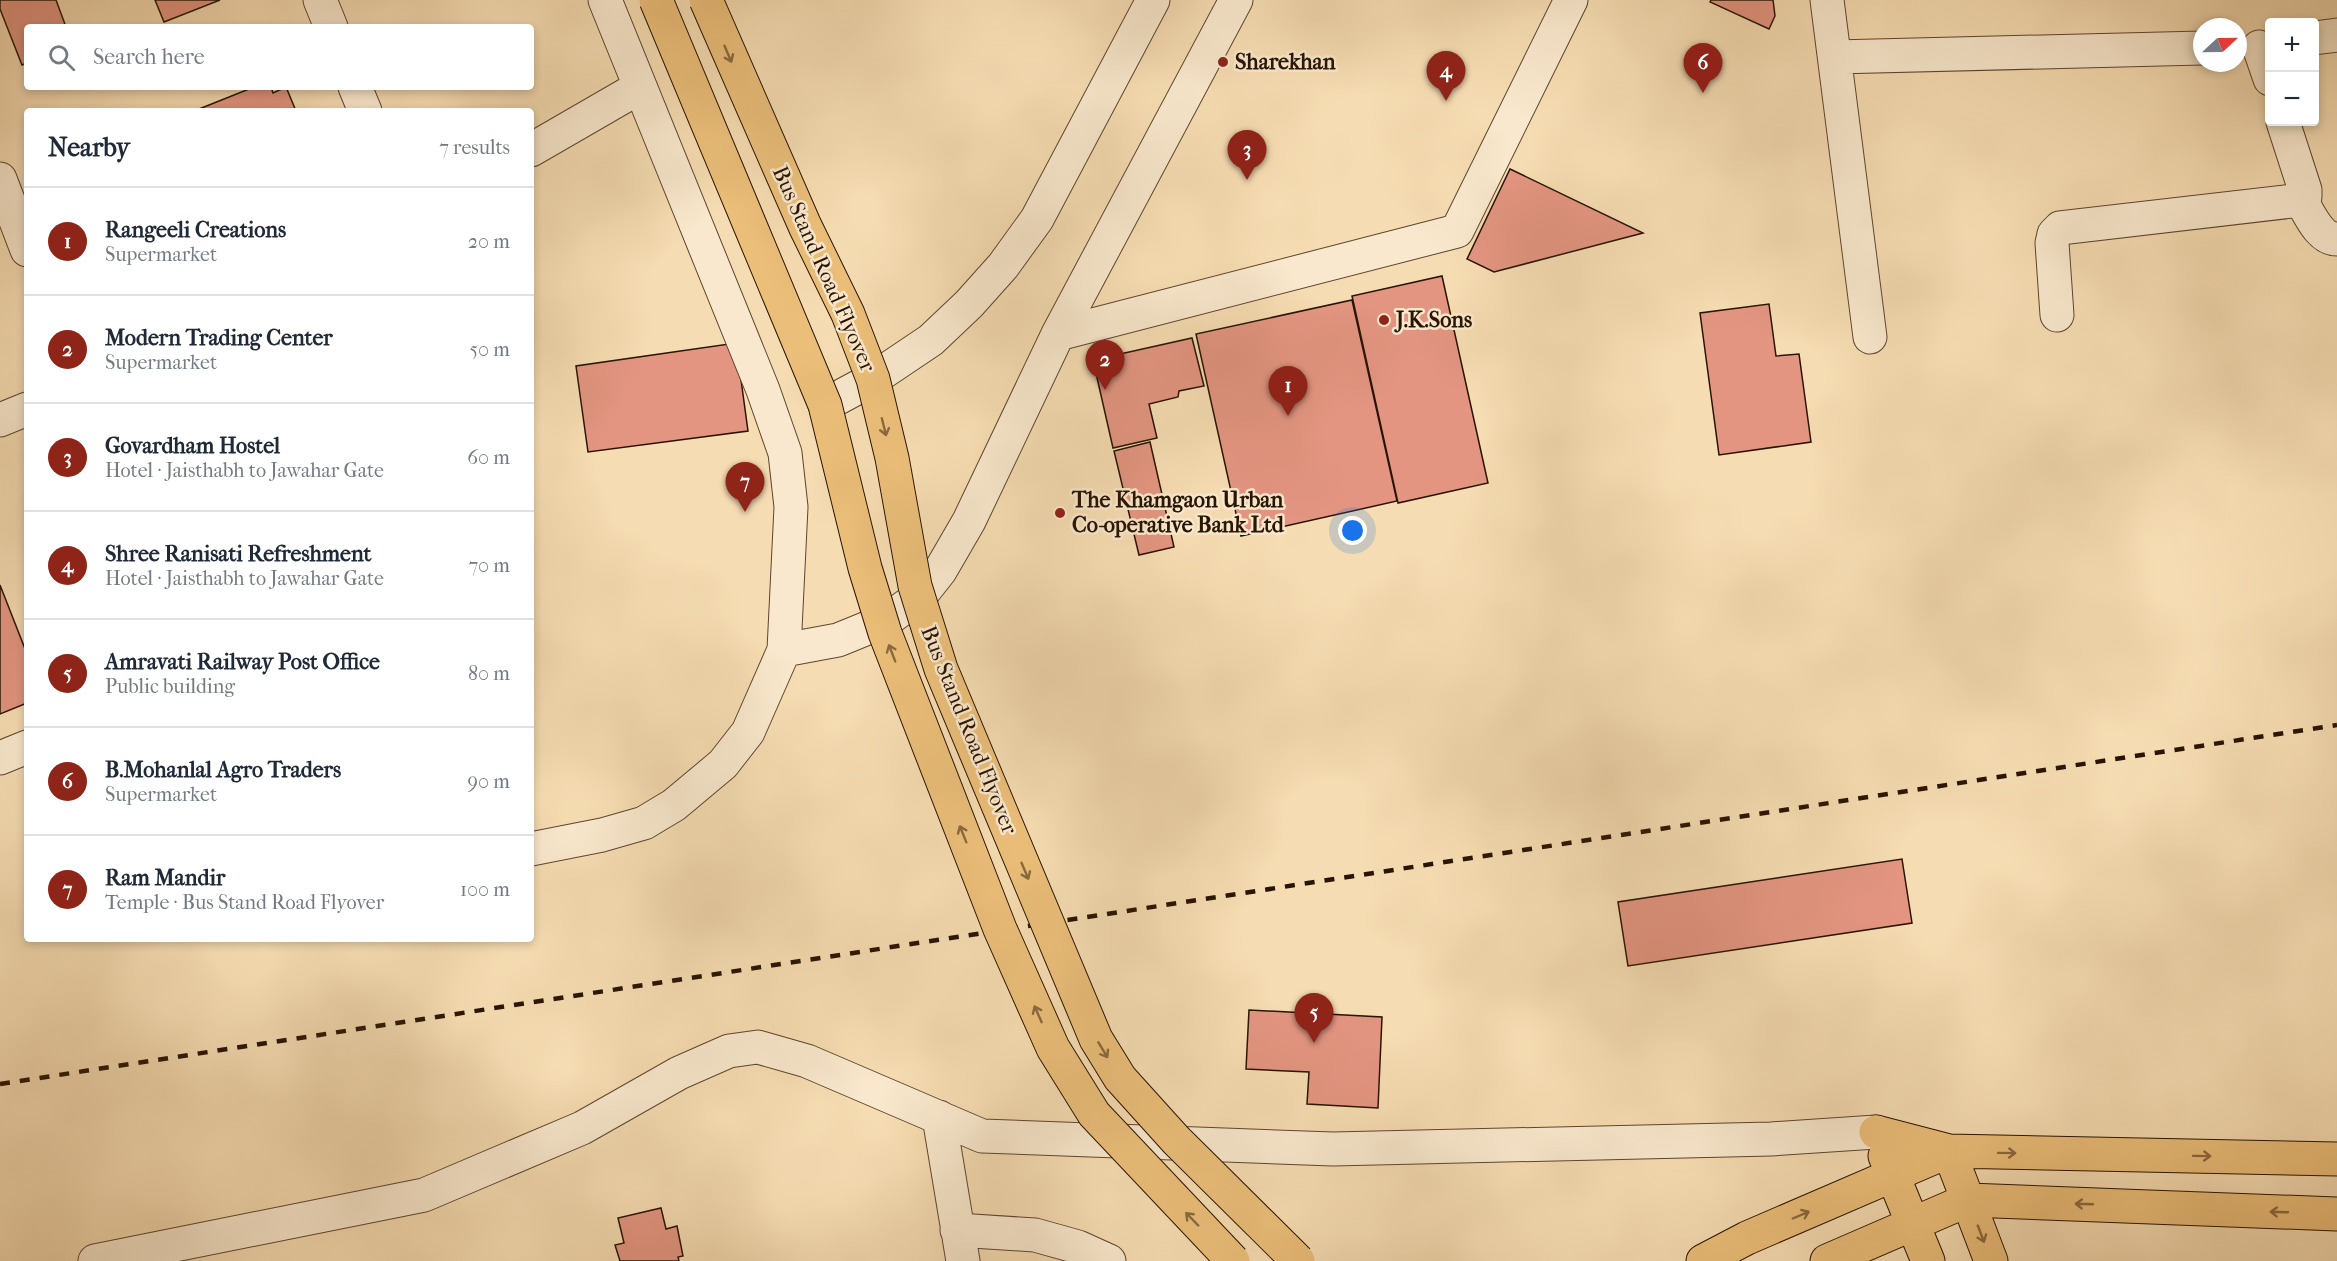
<!DOCTYPE html>
<html lang="en">
<head>
<meta charset="utf-8">
<style>
  :root { --surface:#fff; --page:#f2f2f3; --text:#1f2937; --muted:#747a83; --line:#e0e1e3; --accent:#8f2418 }
  body { margin:0; font-family:"IM FELL French Canon",serif; background:var(--page); color:var(--text) }
  .controls { position:absolute; right:18px; top:18px; display:grid; overflow:hidden; border-radius:6px; box-shadow:0 3px 9px #0003 }
  .controls button { width:54px; height:54px; display:grid; place-items:center; padding:0; border:0; border-bottom:2px solid var(--line); background:var(--surface); color:var(--text); font:30px sans-serif }
  .compass { position:absolute; left:2193px; top:18px; width:54px; height:54px; border-radius:50%; background:var(--surface); box-shadow:0 3px 9px #0003; rotate:68deg }
  .you { position:absolute; left:1353px; top:531px; width:21px; height:21px; margin:-15px; border:4px solid #fff; border-radius:50%; background:#1a73e8; box-shadow:0 0 0 9px #1a73e833 }
  .badge { display:grid; place-items:center; width:39px; height:39px; border-radius:50%; background:var(--accent); color:#fff; font-size:20px; font-weight:700 }
  .pin { position:absolute; translate:-50% -50px; filter:drop-shadow(0 2px 3px #0008) }
  .pin::after { content:''; position:absolute; top:32px; width:21px; height:18px; background:inherit; clip-path:polygon(0 0,100% 0,50% 100%) }
  .list { margin:0; padding:0; list-style:none }
  h2 { display:flex; justify-content:space-between; align-items:center; height:78px; margin:0; padding:0 24px; font-size:26px }
  h2 small { font-size:20px; font-weight:400; color:var(--muted) }
  .list li { display:grid; grid-template-columns:39px 1fr auto; gap:18px; align-items:center; box-sizing:border-box; height:108px; padding:0 24px; border-top:2px solid var(--line) }
  .list b { display:block; font-size:22px; white-space:nowrap }
  .list p { margin:0; font-size:20px; white-space:nowrap; color:var(--muted) }
  .list em { font-size:20px; font-style:normal; color:var(--muted) }
  .icon { flex:none; width:33px; height:33px; fill:none; stroke:currentColor; stroke-width:2; stroke-linecap:round; stroke-linejoin:round }
  .map { position:relative; flex:none; width:2337px; height:1261px; overflow:hidden }
  .search { position:absolute; background:var(--surface); box-shadow:0 3px 9px #0003; left:24px; top:24px; width:510px; height:66px; display:flex; align-items:center; gap:15px; box-sizing:border-box; padding:0 21px; border-radius:6px; color:var(--muted); font-size:22px }
  .panel { position:absolute; background:var(--surface); box-shadow:0 3px 9px #0003; left:24px; top:108px; width:510px; height:834px; border-radius:6px }
  .map>svg:first-child { display:block }
  .building { fill:#e39581; stroke:#281402; stroke-width:1.5 }
  .lines { fill:none; stroke-linecap:round; stroke-linejoin:round }
  .minor-casing { stroke:#5c462e; stroke-width:35 }
  .major-casing { stroke:#281402; stroke-width:35 }
  .minor { stroke:#f9e8cd; stroke-width:33 }
  .major { stroke:#ebbe79; stroke-width:33 }
  .rail { stroke:#281402; stroke-width:4.5; stroke-dasharray:10 10; stroke-linecap:butt }
  .major-bridge-casing { stroke:#281402; stroke-width:35; stroke-linecap:butt }
  .major-bridge { stroke:#ebbe79; stroke-width:33 }
  .oneway { stroke:#8a693e }
  .poi-dot { fill:#8f2418; stroke:#f9e8cd; stroke-width:2 }
  .labels { text-anchor:middle; dominant-baseline:central; stroke-width:5; stroke-linejoin:round; paint-order:stroke }
  .poi-label { font-size:22px; font-weight:bold; fill:#281402; stroke:#f9e8cd; text-anchor:start }
  .street-label { font-size:22px; fill:#281402; stroke:#f9e8cd }
</style>
</head>
<body>
<div class="map">
<svg width="2337" height="1261" viewBox="0 0 2337 1261">
  <rect width="100%" height="100%" fill="#f6dcb2"/>
  <filter id="stains"><feTurbulence type="fractalNoise" baseFrequency=".00333" numOctaves="4"/><feColorMatrix values="0 0 0 0 .2 0 0 0 0 .09 0 0 0 0 .02 0 0 0 .5 -.17"/></filter>
  <radialGradient id="worn" r=".72"><stop offset=".6" stop-color="#630" stop-opacity="0"/><stop offset="1" stop-color="#630" stop-opacity=".3"/></radialGradient>
  <path class="building" d="M0,0H56L66,27H27V63L22,65L0,9Z
    M155,0H220L164,22Z
    M1711,0H1773L1775,16L1769,29L1710,2Z
    M254,87H271L273,93L286,87L296,111H194Z
    M1510,169L1643,233L1494,272L1467,259Z
    M1442,276L1488,483L1398,503L1352,296Z
    M1352,300L1397,501L1241,536L1196,334Z
    M1769,304L1776,356L1799,354L1811,442L1719,455L1700,313Z
    M1192,338L1204,386L1179,391L1178,397L1149,404L1157,438L1113,448L1093,360Z
    M736,343L748,431L588,452L576,366Z
    M1150,442L1174,547L1139,555L1114,451Z
    M0,585L27,654V703L0,714Z
    M1902,859L1912,923L1628,966L1618,902Z
    M1249,1010L1382,1017L1378,1108L1307,1104L1309,1072L1246,1069Z
    M661,1208L666,1229L677,1226L683,1256L678,1257L679,1261H620L615,1245L624,1243L618,1218Z"/>
  <g class="lines">
    <g class="minor-casing">
      <path id="minor" d="M320,0L331,27
        M1827,0L1870,337
        M2314,38L2337,35
        M2259,47L2270,79
        M1835,57L2202,48
        M355,87L365,111
        M531,150L640,87
        M0,179L27,250
        M2301,200C2309,213 2319,239 2337,239
        M2057,315L2052,243L2054,234L2060,228L2301,200L2305,197V190L2283,122
        M1058,334L1457,231L1571,0
        M825,405L873,379L931,340L969,304L1003,266L1037,219L1153,0
        M0,420L27,409
        M784,650L838,640L887,620L921,595L940,571L969,521L1058,334L1236,0
        M0,758L27,747
        M531,849L602,835L644,823L674,805L723,764L748,732L784,650L791,507L785,453L763,390L605,0
        M939,1117L963,1261
        M957,1230L1035,1235L1078,1247L1109,1261
        M95,1261L424,1195L582,1128L679,1073L729,1051L758,1047L807,1061L982,1136L1333,1149L1771,1139L1876,1132"/>
    </g>
    <g class="major-casing">
      <path id="major" d="M1876,1132L1949,1151L1991,1261
        M1885,1156L1928,1261
        M1703,1261L1747,1238L1949,1151L2337,1159
        M1827,1261L1968,1200L2337,1214"/>
    </g>
    <use href="#minor" class="minor"/>
    <use href="#major" class="major"/>
    <path class="rail" d="M0,1084L2337,725"/>
    <g class="major-bridge-casing">
      <path id="major-bridge" d="M656,0L825,405L865,568L885,633L1000,929L1053,1048L1094,1114L1233,1261
        M706,0L805,226L848,314L873,379L892,458L915,586L941,669L1096,1039L1120,1078L1176,1140L1298,1261"/>
    </g>
    <use href="#major-bridge" class="major-bridge"/>
  </g>
  <defs><path id="oneway-shaft" d="M-6 0H5M1.5-3L5.5 0L1.5 3" fill="none" stroke-width="1.6" stroke-linecap="round" stroke-linejoin="round" transform="scale(1.5)"/></defs>
  <g class="oneway">
    <use href="#oneway-shaft" transform="translate(728 54) rotate(67)"/>
    <use href="#oneway-shaft" transform="translate(884 427) rotate(76)"/>
    <use href="#oneway-shaft" transform="translate(892 653) rotate(-111)"/>
    <use href="#oneway-shaft" transform="translate(963 834) rotate(-112)"/>
    <use href="#oneway-shaft" transform="translate(1025 871) rotate(67)"/>
    <use href="#oneway-shaft" transform="translate(1038 1014) rotate(-114)"/>
    <use href="#oneway-shaft" transform="translate(1103 1050) rotate(59)"/>
    <use href="#oneway-shaft" transform="translate(2007 1153) rotate(1)"/>
    <use href="#oneway-shaft" transform="translate(2202 1156) rotate(1)"/>
    <use href="#oneway-shaft" transform="translate(2084 1204) rotate(-178)"/>
    <use href="#oneway-shaft" transform="translate(2279 1212) rotate(-178)"/>
    <use href="#oneway-shaft" transform="translate(1801 1215) rotate(-23)"/>
    <use href="#oneway-shaft" transform="translate(1192 1219) rotate(-134)"/>
    <use href="#oneway-shaft" transform="translate(1981 1234) rotate(69)"/>
  </g>
  <g class="poi-dot">
    <circle cx="1223" cy="62" r="6"/>
    <circle cx="1384" cy="320" r="6"/>
    <circle cx="1060" cy="513" r="6"/>
  </g>
  <g class="labels">
    <g class="poi-label">
      <text x="1235" y="62">Sharekhan</text>
      <text x="1396" y="320">J.K.Sons</text>
      <text x="1072" y="500">The Khamgaon Urban<tspan x="1072" dy="25">Co-operative Bank Ltd</tspan></text>
    </g>
    <g class="street-label">
      <text transform="translate(824 269) rotate(66)">Bus Stand Road Flyover</text>
      <text transform="translate(969 730) rotate(68)">Bus Stand Road Flyover</text>
    </g>
  </g>
  <rect width="100%" height="100%" filter="url(#stains)"/>
  <rect width="100%" height="100%" fill="url(#worn)"/>
</svg>
<div class="controls">
<button>+</button>
<button>−</button>
</div>
<svg class="compass" viewBox="-18 -18 36 36"><path d="M0-13l5 13h-10z" fill="#e53935"/><path d="M0 13l5-13h-10z" fill="#747a83"/></svg>
<div class="you"></div>
<div class="pin badge" style="left:1288px;top:416px">1</div>
<div class="pin badge" style="left:1105px;top:390px">2</div>
<div class="pin badge" style="left:1247px;top:180px">3</div>
<div class="pin badge" style="left:1446px;top:101px">4</div>
<div class="pin badge" style="left:1314px;top:1043px">5</div>
<div class="pin badge" style="left:1703px;top:93px">6</div>
<div class="pin badge" style="left:745px;top:512px">7</div>
<div class="search"><svg class="icon" aria-label="search" viewBox="0 0 24 24"><circle cx="10" cy="10" r="6"/><path d="M15 15l6 6"/></svg>Search here</div>
<section class="panel">
<h2>Nearby<small>7 results</small></h2>
<ul class="list">
<li><span class="badge">1</span><div><b>Rangeeli Creations</b><p>Supermarket</p></div><em>20 m</em></li>
<li><span class="badge">2</span><div><b>Modern Trading Center</b><p>Supermarket</p></div><em>50 m</em></li>
<li><span class="badge">3</span><div><b>Govardham Hostel</b><p>Hotel · Jaisthabh to Jawahar Gate</p></div><em>60 m</em></li>
<li><span class="badge">4</span><div><b>Shree Ranisati Refreshment</b><p>Hotel · Jaisthabh to Jawahar Gate</p></div><em>70 m</em></li>
<li><span class="badge">5</span><div><b>Amravati Railway Post Office</b><p>Public building</p></div><em>80 m</em></li>
<li><span class="badge">6</span><div><b>B.Mohanlal Agro Traders</b><p>Supermarket</p></div><em>90 m</em></li>
<li><span class="badge">7</span><div><b>Ram Mandir</b><p>Temple · Bus Stand Road Flyover</p></div><em>100 m</em></li>
</ul>
</section>
</div>
</body>
</html>
